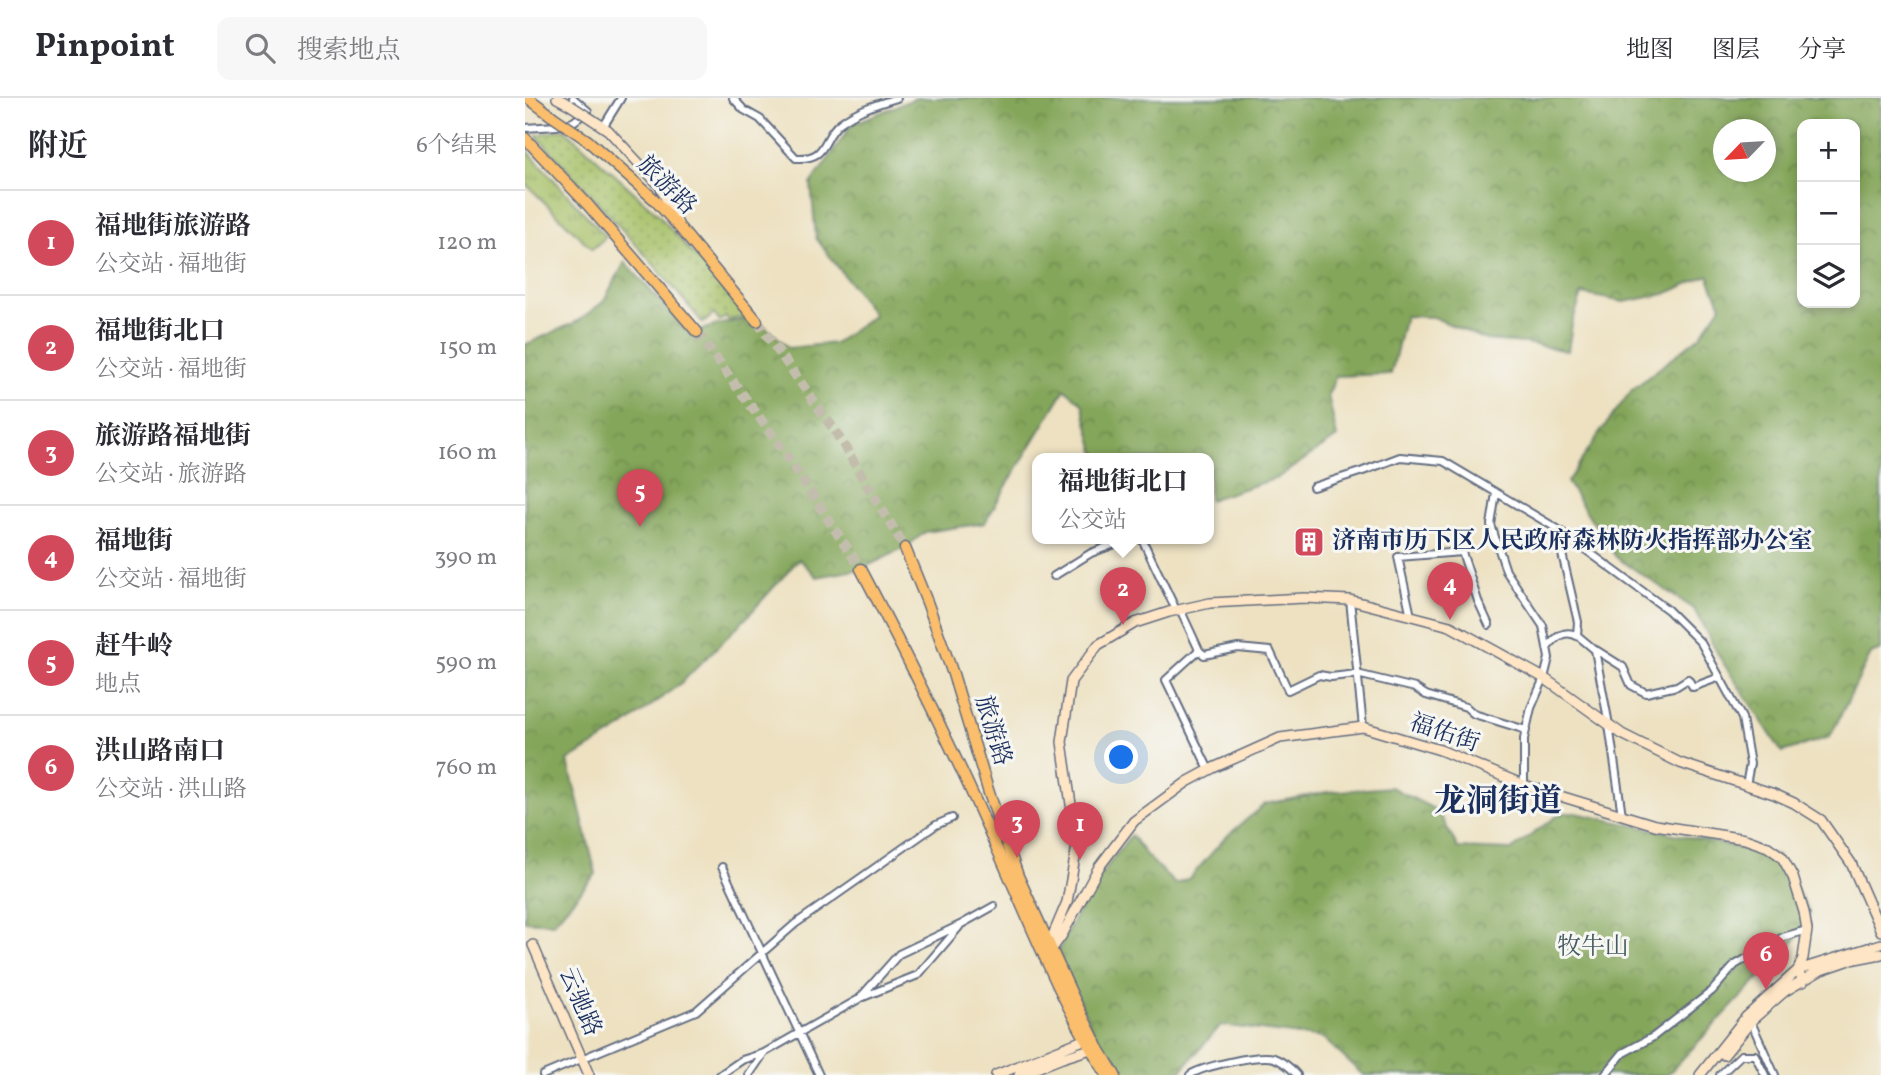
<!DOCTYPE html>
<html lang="zh">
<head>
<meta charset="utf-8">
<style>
  :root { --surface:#fff; --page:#f7f7f7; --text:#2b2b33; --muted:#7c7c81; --line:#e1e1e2; --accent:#d1495b }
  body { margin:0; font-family:Vollkorn,"Noto Serif SC",serif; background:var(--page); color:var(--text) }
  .controls { position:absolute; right:21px; top:21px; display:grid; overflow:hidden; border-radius:14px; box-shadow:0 4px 10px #0003 }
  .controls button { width:63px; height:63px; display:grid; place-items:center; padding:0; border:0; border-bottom:2px solid var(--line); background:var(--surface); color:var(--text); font:35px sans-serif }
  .compass { position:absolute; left:1188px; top:21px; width:63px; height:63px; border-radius:50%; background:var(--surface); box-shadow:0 4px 10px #0003; rotate:245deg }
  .you { position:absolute; left:597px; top:660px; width:24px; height:24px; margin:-18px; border:5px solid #fff; border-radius:50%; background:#1a73e8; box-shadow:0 0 0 10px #1a73e833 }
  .badge { display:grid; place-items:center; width:46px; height:46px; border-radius:50%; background:var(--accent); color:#fff; font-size:23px; font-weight:700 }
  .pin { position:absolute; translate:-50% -58px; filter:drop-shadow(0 2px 4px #0008) }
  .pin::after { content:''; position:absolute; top:37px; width:24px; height:21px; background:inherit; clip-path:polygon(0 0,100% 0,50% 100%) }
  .popup { position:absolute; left:507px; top:355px; width:182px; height:91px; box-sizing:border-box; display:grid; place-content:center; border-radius:14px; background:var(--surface); filter:drop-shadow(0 2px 5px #0005); font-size:23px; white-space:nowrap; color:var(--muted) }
  .popup b { font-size:26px; color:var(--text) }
  .popup::after { content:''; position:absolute; left:50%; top:100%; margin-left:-14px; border:14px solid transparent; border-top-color:var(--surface) }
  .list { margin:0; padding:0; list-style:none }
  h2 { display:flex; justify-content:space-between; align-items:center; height:91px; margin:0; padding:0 28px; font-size:30px }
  h2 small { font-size:23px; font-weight:400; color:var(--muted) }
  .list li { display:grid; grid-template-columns:46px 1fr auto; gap:21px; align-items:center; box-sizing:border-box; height:105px; padding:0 28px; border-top:2px solid var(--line) }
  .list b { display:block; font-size:26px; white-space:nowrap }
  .list p { margin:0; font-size:23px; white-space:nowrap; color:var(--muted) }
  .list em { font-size:23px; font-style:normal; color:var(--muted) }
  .icon { flex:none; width:38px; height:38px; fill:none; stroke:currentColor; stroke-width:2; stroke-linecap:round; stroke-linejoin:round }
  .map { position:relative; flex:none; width:1356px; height:977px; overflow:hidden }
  header { display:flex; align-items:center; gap:42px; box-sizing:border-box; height:98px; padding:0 35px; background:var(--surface); border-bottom:2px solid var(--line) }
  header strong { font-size:33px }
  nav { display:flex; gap:38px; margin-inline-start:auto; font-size:24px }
  .search { width:490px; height:63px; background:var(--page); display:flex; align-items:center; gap:18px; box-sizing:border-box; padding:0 24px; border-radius:14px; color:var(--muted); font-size:26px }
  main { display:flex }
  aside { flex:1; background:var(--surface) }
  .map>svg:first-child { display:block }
  .grass { fill:url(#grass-dots); stroke:#607762; stroke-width:2 }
  .forest { fill:url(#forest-crowns); stroke:#506a5c; stroke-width:2; fill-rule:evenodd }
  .park { fill:url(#park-tufts); stroke:#607762; stroke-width:2 }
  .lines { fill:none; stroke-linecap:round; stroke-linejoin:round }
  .primary-tunnel { stroke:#c3bdad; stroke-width:10; stroke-dasharray:10 5; stroke-linecap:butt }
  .street-casing { stroke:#646d81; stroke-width:10 }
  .secondary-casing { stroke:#646d81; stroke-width:12 }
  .primary-casing { stroke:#646d81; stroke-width:13 }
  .street { stroke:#fff; stroke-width:6 }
  .secondary { stroke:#fde5c5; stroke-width:9 }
  .primary { stroke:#fabe6d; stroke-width:10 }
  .secondary-bridge-casing { stroke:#646d81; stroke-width:12; stroke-linecap:butt }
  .primary-bridge-casing { stroke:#646d81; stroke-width:13; stroke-linecap:butt }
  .secondary-bridge { stroke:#fde5c5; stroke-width:9 }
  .primary-bridge { stroke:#fabe6d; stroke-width:10 }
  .labels { text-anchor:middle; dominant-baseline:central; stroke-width:6; stroke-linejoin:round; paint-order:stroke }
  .street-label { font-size:24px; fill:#1b2f5e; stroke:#f6f6f2 }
  .poi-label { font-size:24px; font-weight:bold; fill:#1b2f5e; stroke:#f6f6f2; text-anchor:start }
  .park-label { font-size:24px; fill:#455a60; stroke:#f6f6f2 }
  .district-label { font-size:32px; font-weight:bold; fill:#1b2f5e; stroke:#f6f6f2 }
</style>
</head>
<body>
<header>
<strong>Pinpoint</strong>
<div class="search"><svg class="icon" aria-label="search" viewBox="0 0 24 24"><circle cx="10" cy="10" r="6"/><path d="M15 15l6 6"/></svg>搜索地点</div>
<nav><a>地图</a><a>图层</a><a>分享</a></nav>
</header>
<main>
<aside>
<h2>附近<small>6个结果</small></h2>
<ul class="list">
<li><span class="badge">1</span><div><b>福地街旅游路</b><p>公交站 · 福地街</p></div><em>120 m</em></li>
<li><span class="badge">2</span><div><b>福地街北口</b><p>公交站 · 福地街</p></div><em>150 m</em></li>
<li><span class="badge">3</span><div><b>旅游路福地街</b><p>公交站 · 旅游路</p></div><em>160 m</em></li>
<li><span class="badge">4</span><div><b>福地街</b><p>公交站 · 福地街</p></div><em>390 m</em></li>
<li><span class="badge">5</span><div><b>赶牛岭</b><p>地点</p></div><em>590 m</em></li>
<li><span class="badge">6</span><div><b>洪山路南口</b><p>公交站 · 洪山路</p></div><em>760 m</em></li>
</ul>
</aside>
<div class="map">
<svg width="1356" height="977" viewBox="0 0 1356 977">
  <defs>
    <pattern id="grass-dots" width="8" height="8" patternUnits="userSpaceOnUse" patternTransform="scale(1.75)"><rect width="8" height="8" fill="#a6bf65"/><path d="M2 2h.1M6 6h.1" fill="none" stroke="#869c56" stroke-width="1.8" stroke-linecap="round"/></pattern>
    <pattern id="forest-crowns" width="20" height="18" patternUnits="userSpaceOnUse" patternTransform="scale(1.75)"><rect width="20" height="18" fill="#84a65a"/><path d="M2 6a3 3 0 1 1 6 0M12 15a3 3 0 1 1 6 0" fill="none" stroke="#6b884e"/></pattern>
    <pattern id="park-tufts" width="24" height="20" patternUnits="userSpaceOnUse" patternTransform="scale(1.75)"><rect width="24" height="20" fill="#a6bf65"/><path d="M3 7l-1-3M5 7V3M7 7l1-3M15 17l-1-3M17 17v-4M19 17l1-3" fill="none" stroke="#869c56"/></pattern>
  </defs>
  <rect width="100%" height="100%" fill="#f6f6f2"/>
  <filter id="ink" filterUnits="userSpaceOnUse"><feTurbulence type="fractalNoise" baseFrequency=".0143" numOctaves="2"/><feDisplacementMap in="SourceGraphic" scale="14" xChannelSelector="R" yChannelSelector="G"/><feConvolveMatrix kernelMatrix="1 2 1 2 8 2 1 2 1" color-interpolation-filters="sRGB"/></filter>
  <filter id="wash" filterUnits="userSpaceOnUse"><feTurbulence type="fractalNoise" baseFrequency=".00686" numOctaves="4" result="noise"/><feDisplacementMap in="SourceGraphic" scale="28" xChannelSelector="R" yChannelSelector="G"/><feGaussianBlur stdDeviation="1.57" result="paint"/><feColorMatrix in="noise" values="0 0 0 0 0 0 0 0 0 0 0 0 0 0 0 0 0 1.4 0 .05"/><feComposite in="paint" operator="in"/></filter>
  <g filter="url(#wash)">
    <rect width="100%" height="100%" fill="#ede1c1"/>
    <path class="grass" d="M39,31L132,115L226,223L211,220L205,224L201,219L194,223L189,216L178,225L126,163L11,37Z"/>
    <path class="forest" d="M391,0H1356V552L1346,556L1305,639L1257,654L1195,560L1169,511L1091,459L1042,384L1076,333L1107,292L1175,238L1196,208L1183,177L1140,196L1099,204L1057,196L1047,225L1043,253L1000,245L961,242L908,219L880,218L866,276L811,278L803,297L812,339L752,380L684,402V361H572L557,305L540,291L473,402L460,425L400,434L380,450L336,471L292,479L274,461L222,519L156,585L98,629L43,663L71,776L28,825L0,823V247L53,223L78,204L100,164L166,238C179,229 220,217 234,225C245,231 255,242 264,250L310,245L349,217L291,140L286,86L327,26ZM1277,26H1330V205H1277ZM1198,32H1240V74H1198Z
      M866,689L913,713L933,750L986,752L1036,715H1051L1252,758L1285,815L1270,842L1142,977H838L798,940L696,927L652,977H595L572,941L532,856C551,812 576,774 606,737L621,757L650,786L665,780L700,740L740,706L803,694Z"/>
    <path class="park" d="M0,50L81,139L67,151L0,85Z"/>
  </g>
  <g filter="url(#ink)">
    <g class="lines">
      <path class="primary-tunnel" d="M232,223L310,333L380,450
        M172,234L253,345L336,471"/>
      <g class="street-casing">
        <path id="street" d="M208,0L219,12L235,21L271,60C304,62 296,40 315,25C332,12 352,6 372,0
          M78,29L96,0
          M0,30L32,28L48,24L63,13L48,0
          M788,389L838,373L875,359L918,363L1031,430L1143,512L1176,545L1217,620L1225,666L1221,687
          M971,395L966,427L981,473L1018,528L1024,560L1019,580L1006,610L999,641V687
          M1031,430L1053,524L1052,537L1070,552L1084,627L1097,717
          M617,441L651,512
          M529,478L566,455L603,441
          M825,502L838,629
          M655,511L674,552L641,582L684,672
          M886,518L873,459L937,454L953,503L964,527
          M1022,550C1031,539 1040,530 1054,539
          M674,552L679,557L713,550L745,553L763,592L794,577L806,579L832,576L890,590L901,597L941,609L949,616L1001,632
          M1071,552L1098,569L1106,587L1121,595L1152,588L1163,581L1168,589L1195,579
          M197,769L294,977
          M338,899L393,877L434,829
          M1226,924L1250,977
          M18,977L171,913L270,826L411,727L427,720
          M195,977L217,962L239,955
          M224,977L239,955L334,901L374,856L435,827L469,808
          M665,977C678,968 734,956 749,960C757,963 766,970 772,977
          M1080,977L1098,955L1128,939L1187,893L1210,867L1258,839L1282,832
          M1195,977L1216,957H1230L1240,977"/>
      </g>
      <g class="secondary-casing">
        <path id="secondary" d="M32,0L45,7
          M68,22L83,32L135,88L153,126
          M8,847L64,977
          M523,849L542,804L552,748L537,644L546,583L573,547L610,525L644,514L685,505L779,500L825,502L925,528L1019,580L1097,636L1155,665L1249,696L1269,705L1296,722L1326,765L1356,833
          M526,852L537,837L574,769L609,723L662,684L688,670L755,640L838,629L915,652L999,687L1130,727L1220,741L1243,749L1257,759L1268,779L1279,814L1282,832L1278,860L1273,872L1278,884
          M1199,957L1228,921L1260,893L1296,872L1325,862L1356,856
          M471,977L566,939
          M494,977L537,960L572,949
          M1175,977L1221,919L1273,872L1356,846"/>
      </g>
      <g class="primary-casing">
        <path id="primary" d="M3,0L27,18
          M0,40L63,107L172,234
          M62,42L129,101L155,130L232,223
          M380,450L402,504L428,576L464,695L493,778L550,903L573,949L590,977
          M336,471C385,564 431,657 473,753C507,829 537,907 582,977"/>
      </g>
      <use href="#street" class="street"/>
      <use href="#secondary" class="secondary"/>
      <use href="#primary" class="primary"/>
      <g class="secondary-bridge-casing">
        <path id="secondary-bridge" d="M45,7L68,22"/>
      </g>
      <g class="primary-bridge-casing">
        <path id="primary-bridge" d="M27,18L62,42"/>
      </g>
      <use href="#secondary-bridge" class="secondary-bridge"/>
      <use href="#primary-bridge" class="primary-bridge"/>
    </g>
  </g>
  <defs>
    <g id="building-square" transform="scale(1.575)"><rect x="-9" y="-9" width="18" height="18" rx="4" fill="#d1495b" stroke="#f6f6f2"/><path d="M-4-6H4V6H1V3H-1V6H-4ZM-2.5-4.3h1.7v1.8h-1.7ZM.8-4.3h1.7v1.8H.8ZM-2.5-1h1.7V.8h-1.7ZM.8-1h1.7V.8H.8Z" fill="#fff"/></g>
  </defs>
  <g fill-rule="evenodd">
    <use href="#building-square" x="784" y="444"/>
  </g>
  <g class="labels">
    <g class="street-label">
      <text transform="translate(141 88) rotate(45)">旅游路</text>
      <text transform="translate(467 633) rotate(73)">旅游路</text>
      <text transform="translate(919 636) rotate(19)">福佑街</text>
      <text transform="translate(54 904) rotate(67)">云驰路</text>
    </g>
    <g class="poi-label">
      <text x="807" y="444">济南市历下区人民政府森林防火指挥部办公室</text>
    </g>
    <g class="park-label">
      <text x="1068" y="850">牧牛山</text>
    </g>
    <g class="district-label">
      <text x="973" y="705">龙洞街道</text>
    </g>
  </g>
</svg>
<div class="controls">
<button>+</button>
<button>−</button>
<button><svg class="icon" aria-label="layers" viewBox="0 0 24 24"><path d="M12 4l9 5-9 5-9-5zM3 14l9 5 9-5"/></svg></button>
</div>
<svg class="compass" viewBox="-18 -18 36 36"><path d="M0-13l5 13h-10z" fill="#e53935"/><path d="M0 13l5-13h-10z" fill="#7c7c81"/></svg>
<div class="you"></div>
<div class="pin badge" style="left:555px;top:762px">1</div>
<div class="pin badge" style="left:598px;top:527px">2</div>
<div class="popup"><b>福地街北口</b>公交站</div>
<div class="pin badge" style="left:492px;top:760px">3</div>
<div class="pin badge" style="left:925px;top:522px">4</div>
<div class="pin badge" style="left:115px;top:429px">5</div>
<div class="pin badge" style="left:1241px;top:892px">6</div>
</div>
</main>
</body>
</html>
